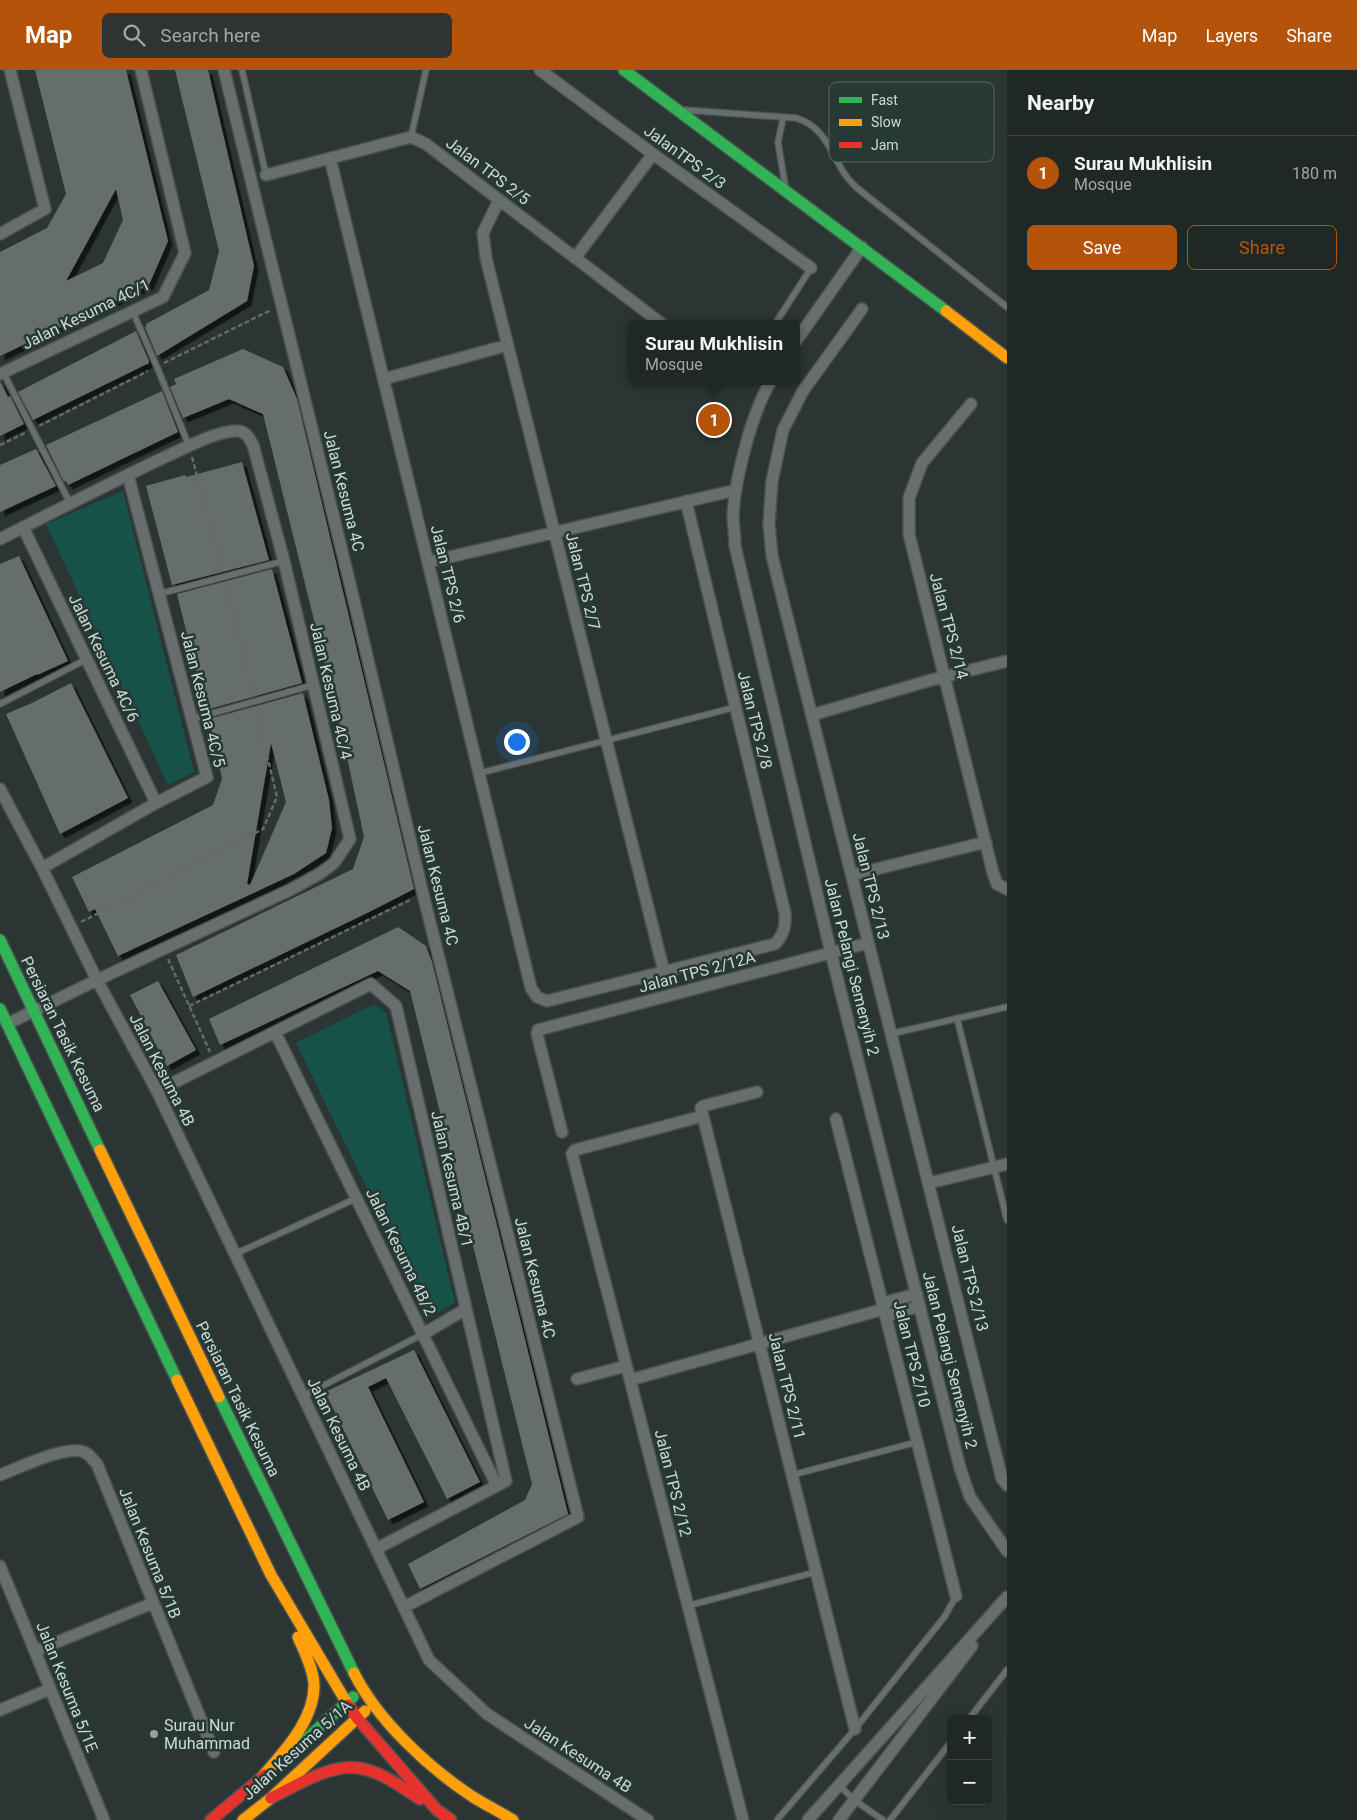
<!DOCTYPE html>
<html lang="en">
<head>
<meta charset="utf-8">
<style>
  :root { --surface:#202826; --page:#2d3432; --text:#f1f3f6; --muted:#a2a6a7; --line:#3d4443; --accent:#b45309 }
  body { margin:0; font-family:Roboto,sans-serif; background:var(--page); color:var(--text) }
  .controls { position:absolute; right:15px; bottom:15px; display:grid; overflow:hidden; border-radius:8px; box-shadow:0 5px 20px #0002 }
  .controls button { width:45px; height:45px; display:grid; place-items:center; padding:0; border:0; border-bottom:1px solid var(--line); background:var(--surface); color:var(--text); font:25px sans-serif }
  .you { position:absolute; left:516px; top:671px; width:18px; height:18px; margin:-12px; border:4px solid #fff; border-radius:50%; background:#1a73e8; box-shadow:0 0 0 8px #1a73e833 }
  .badge { display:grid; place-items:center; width:32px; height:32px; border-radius:50%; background:var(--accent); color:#fff; font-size:16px; font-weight:700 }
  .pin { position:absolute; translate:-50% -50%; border:2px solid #fff; box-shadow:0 1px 5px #0006 }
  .popup { position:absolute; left:628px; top:250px; width:172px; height:65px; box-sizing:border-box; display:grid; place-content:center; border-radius:8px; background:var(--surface); filter:drop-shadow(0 1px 4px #0005); font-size:16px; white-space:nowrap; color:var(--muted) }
  .popup b { font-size:19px; color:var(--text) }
  .popup::after { content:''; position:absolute; left:50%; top:100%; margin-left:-10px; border:10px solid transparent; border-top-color:var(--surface) }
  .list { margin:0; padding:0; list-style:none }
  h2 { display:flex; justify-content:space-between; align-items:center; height:65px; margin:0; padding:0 20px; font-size:21px }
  h2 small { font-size:16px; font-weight:400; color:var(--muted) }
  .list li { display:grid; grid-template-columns:32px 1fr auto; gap:15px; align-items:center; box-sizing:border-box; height:75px; padding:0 20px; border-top:1px solid var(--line) }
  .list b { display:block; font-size:19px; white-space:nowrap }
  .list p { margin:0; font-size:16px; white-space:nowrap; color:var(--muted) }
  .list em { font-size:16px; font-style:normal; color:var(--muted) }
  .actions { display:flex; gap:10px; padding:15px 20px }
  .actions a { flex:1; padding:11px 0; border:1px solid var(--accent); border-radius:8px; text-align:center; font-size:18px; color:var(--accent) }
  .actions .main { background:var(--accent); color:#fff }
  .icon { flex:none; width:28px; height:28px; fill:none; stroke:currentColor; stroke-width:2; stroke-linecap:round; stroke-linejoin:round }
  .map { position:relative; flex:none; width:1007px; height:1750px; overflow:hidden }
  header { display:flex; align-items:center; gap:30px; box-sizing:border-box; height:70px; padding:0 25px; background:var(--accent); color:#fff }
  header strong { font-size:24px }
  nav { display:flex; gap:28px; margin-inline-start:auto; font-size:18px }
  .search { width:350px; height:45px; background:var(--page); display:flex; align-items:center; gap:12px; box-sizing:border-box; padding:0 18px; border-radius:8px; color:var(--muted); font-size:19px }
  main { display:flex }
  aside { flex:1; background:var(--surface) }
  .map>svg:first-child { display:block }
  .green { fill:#175249 }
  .building { fill:#666e6d; fill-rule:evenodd; filter:url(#shadow) }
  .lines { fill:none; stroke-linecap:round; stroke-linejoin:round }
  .lane-casing { stroke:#495150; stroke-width:8 }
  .street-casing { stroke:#495150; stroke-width:14 }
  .fast-casing { stroke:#495150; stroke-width:14 }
  .slow-casing { stroke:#495150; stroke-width:14 }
  .jam-casing { stroke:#495150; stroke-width:14 }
  .path { stroke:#636a69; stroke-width:2.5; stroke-dasharray:5 2.5; stroke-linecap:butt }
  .lane { stroke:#676e6d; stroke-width:5.5 }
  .street { stroke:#676e6d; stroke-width:11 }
  .fast { stroke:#30b455; stroke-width:11 }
  .slow { stroke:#ff9f0a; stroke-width:11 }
  .jam { stroke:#e5322d; stroke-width:11 }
  .poi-dot { fill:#96a09e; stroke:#273935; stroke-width:2 }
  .labels { text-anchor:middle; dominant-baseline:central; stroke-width:5; stroke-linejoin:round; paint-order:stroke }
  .street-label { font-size:16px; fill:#cfdad8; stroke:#273935 }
  .poi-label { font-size:16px; fill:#cfdad8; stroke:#273935; text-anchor:start }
  .key { fill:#273935; stroke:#596966; stroke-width:1 }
  .key-label { font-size:14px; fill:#cfdad8 }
</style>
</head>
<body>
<header>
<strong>Map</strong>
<div class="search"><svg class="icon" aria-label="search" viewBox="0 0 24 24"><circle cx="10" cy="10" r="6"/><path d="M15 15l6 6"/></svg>Search here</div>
<nav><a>Map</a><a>Layers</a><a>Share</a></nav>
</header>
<main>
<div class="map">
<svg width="1007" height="1750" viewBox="0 0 1007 1750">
  <defs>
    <filter id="shadow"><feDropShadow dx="4.5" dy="4.5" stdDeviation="0" flood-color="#0009"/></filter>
  </defs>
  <rect width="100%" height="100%" fill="#2b3533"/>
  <path class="green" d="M123,421L194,702L168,715L46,454Z
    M374,934L386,943L455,1233L430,1247L296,973Z"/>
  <path class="building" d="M35,0H126L168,171L149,215L0,286V182L47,158L66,124ZM116,119L123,150L103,193L66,211Z
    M175,0H208L254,196L247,231L157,286L145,257L147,256L146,254L209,220L219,181Z
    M136,261L149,291V293L33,350L18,322Z
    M243,279L283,297L297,329L414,819L369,842L193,927L176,885L353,799L364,767L341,659L263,344L229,329L183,348L170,317L176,314L174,309Z
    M0,311L8,327L10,326L24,354L0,366Z
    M162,321L178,362L68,415L66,411L64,412L46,375Z
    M36,379L56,416L0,442V395Z
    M242,392L269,490L172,515L146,416L185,405L186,407Z
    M19,486L68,591L37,605V604L0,622V494Z
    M272,499L302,613L206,640L177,524Z
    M71,613L128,728L60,764L6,644L32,633Z
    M303,623L329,730L332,758L326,783L294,804L118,886L95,839L89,842L72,807L213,735L222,709L209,649ZM271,673L286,732L250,815L247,814Z
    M398,857L426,876L432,892L568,1444L420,1519L408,1494L525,1430L532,1414L410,921L378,901L220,975L209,949Z
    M158,911L196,980L167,996L130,925Z
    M414,1280L480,1412L447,1429L386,1308L368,1317L424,1432L388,1450L325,1322Z"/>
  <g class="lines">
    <g class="lane-casing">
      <path id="lane" d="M242,0L266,105
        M685,40L796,48C824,56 830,81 844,103C847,108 852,113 857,118L1007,237
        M783,49L778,72L785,115
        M411,67L426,0
        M132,240L157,297L189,376
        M775,254L811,198
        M3,302L70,433
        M159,524L284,491
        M0,634L87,589
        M192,649L313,615
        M480,703L736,637
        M957,948L1007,1150
        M890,964L1007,937
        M235,1184L357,1128
        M303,1326L423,1264
        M792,1405L917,1372
        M687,1536L816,1502
        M969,1649L1007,1600
        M839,1715L854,1730L883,1750
        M777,1750L855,1659L945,1546L956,1526
        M890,1750L951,1672"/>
    </g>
    <g class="street-casing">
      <path id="street" d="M224,0L351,518L423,824L578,1447L404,1537
        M540,0L653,84L811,198
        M330,88L531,918L537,927L547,931L775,874C784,864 786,856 785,843L686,431
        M266,105L411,67L426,74L662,254
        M499,130L483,163L486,188L664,902
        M0,164L45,139L10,0
        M575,188L653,84
        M862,239L803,321L783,360L772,411L769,454L772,486L1002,1409L1007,1415
        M796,271L862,177
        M0,304L163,227L185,183L141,0
        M384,309L508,275
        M771,311C752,342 735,408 733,445C733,455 735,465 735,476L831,883L960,1398L970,1427L1007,1481
        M971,334L922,393L909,428V464L993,803L997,814L1007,819
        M23,457L156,733
        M0,469C55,441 110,413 165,387C183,379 218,360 237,361C246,361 249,368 253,375L284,491L350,769L334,793L321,803L290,820L97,910L7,954
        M428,492L736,420
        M812,645L931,610L1007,591
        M0,719L42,798L97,910L157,1021L429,1590L487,1644L648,1750
        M42,798L156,733L207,707L128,405
        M852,805L986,772
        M275,962L497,1416
        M157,1021L371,914L396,936L506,1411L376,1479
        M757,1022L703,1036L701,1038L855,1659
        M703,1046L575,1080L572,1084L743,1750
        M836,1049L956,1526
        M562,1062L537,964L538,960L868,873
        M929,1113L1007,1094
        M882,1233L917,1224
        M886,1246L920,1236
        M423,1264L466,1239
        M577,1309L626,1296
        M630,1310L884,1239
        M0,1405C19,1398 69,1373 86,1383C90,1385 94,1391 97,1394L214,1682
        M0,1496L104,1750
        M35,1581L153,1533
        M0,1640L50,1619
        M808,1750L1007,1527
        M839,1750L972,1576"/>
    </g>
    <g class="fast-casing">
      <path id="fast" d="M624,0L946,241
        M0,870L100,1080
        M0,939L177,1310
        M219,1327L354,1603
        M293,1681L353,1627"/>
    </g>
    <g class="slow-casing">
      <path id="slow" d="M946,241L1007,288
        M100,1080L219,1327
        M177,1310L271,1505L348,1635
        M354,1603C378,1651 429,1698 473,1727C486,1735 500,1742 513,1750
        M258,1712C280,1685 315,1652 314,1614C313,1598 304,1581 298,1567
        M243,1750L271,1728L365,1641"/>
    </g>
    <g class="jam-casing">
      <path id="jam" d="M348,1635L358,1649L437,1740L451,1750
        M271,1728C296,1716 329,1694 358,1698C381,1701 401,1717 420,1729
        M211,1750L265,1705"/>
    </g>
    <path class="path" d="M164,293L271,240
      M39,356L148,301
      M0,375L25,363
      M192,387L222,498
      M226,515L252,622
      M81,852L263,759L277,727L256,639
      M168,889L210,982
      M189,936L412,829"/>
    <use href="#lane" class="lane"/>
    <use href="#street" class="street"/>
    <use href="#fast" class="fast"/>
    <use href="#slow" class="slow"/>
    <use href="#jam" class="jam"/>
  </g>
  <circle class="poi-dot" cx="154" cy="1664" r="5"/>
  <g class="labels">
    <g class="street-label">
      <text transform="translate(685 87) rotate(36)">JalanTPS 2/3</text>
      <text transform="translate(488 101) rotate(37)">Jalan TPS 2/5</text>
      <text transform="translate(86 244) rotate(-26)">Jalan Kesuma 4C/1</text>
      <text transform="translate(344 421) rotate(76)">Jalan Kesuma 4C</text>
      <text transform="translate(448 504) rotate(76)">Jalan TPS 2/6</text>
      <text transform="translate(583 511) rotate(76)">Jalan TPS 2/7</text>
      <text transform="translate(949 556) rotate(75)">Jalan TPS 2/14</text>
      <text transform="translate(104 588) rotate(64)">Jalan Kesuma 4C/6</text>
      <text transform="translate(331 621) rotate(77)">Jalan Kesuma 4C/4</text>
      <text transform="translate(203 629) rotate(76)">Jalan Kesuma 4C/5</text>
      <text transform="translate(755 650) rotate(76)">Jalan TPS 2/8</text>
      <text transform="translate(438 815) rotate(76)">Jalan Kesuma 4C</text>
      <text transform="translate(871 816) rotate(76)">Jalan TPS 2/13</text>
      <text transform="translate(852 897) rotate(76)">Jalan Pelangi Semenyih 2</text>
      <text transform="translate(697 902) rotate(-15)">Jalan TPS 2/12A</text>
      <text transform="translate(63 964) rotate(64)">Persiaran Tasik Kesuma</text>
      <text transform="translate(162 1000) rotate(63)">Jalan Kesuma 4B</text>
      <text transform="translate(452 1109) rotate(77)">Jalan Kesuma 4B/1</text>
      <text transform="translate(401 1182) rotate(64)">Jalan Kesuma 4B/2</text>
      <text transform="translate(535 1208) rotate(76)">Jalan Kesuma 4C</text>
      <text transform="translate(970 1208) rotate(76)">Jalan TPS 2/13</text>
      <text transform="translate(912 1284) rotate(76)">Jalan TPS 2/10</text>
      <text transform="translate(950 1290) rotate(76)">Jalan Pelangi Semenyih 2</text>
      <text transform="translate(787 1316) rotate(76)">Jalan TPS 2/11</text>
      <text transform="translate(238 1329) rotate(64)">Persiaran Tasik Kesuma</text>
      <text transform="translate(339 1364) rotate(64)">Jalan Kesuma 4B</text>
      <text transform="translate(673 1413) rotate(76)">Jalan TPS 2/12</text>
      <text transform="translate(150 1483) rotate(68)">Jalan Kesuma 5/1B</text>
      <text transform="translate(67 1617) rotate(68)">Jalan Kesuma 5/1E</text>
      <text transform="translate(297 1680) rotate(-42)">Jalan Kesuma 5/1A</text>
      <text transform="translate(578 1685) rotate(33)">Jalan Kesuma 4B</text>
    </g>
    <g class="poi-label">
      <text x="164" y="1655">Surau Nur<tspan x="164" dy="18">Muhammad</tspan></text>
    </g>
  </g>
  <rect x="829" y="12" width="165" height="80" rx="8" class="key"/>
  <rect x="839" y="27" width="23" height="6" fill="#30b455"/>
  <rect x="839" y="49" width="23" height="7" fill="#ff9f0a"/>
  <rect x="839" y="72" width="23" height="6" fill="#e5322d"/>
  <g class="key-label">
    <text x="871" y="35">Fast</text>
    <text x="871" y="57">Slow</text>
    <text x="871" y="80">Jam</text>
  </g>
</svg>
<div class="controls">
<button>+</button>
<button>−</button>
</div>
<div class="you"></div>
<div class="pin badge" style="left:714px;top:350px">1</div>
<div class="popup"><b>Surau Mukhlisin</b>Mosque</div>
</div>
<aside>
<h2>Nearby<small></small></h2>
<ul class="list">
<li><span class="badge">1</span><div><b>Surau Mukhlisin</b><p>Mosque</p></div><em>180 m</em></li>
</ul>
<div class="actions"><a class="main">Save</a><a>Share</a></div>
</aside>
</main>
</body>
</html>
